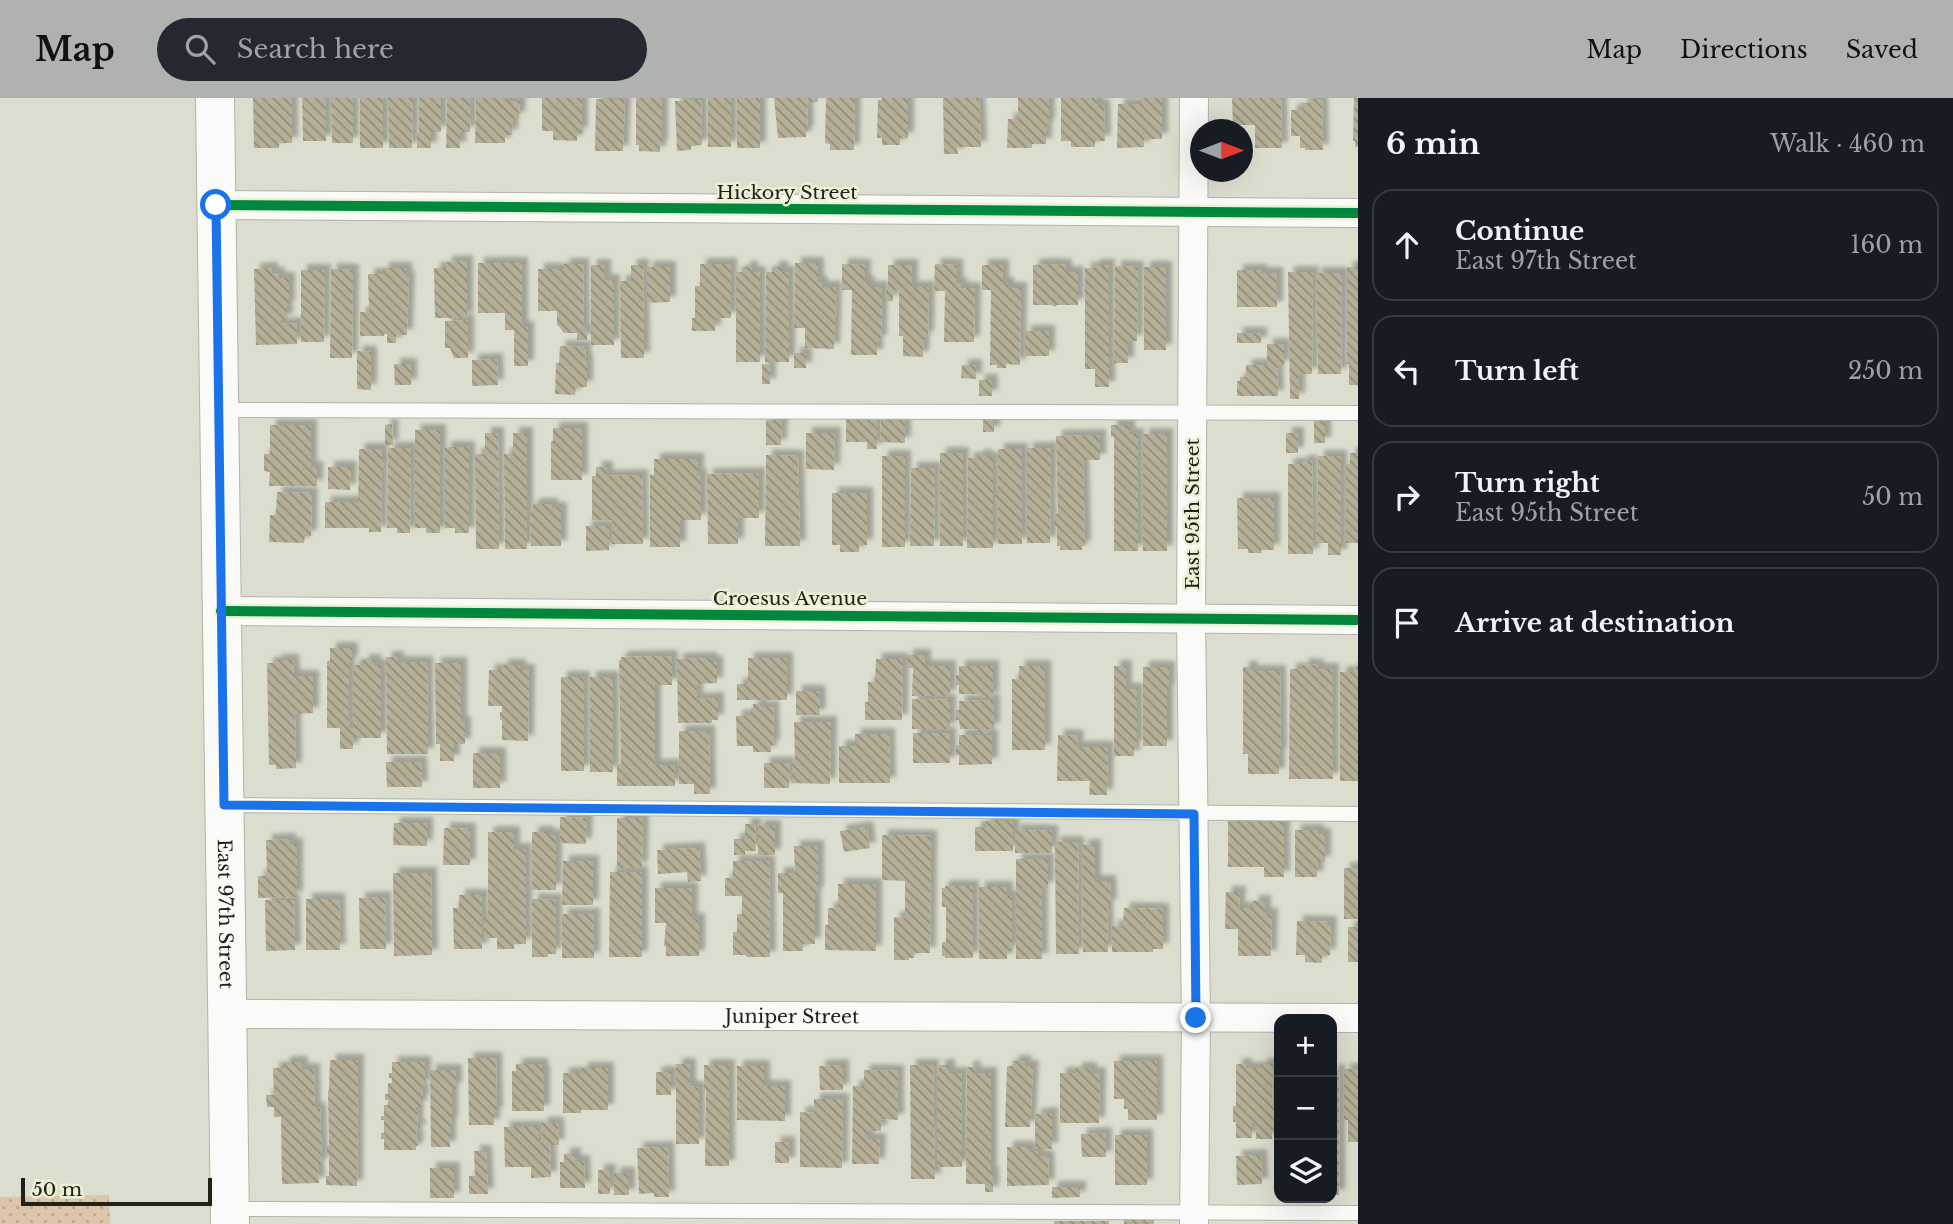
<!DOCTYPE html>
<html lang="en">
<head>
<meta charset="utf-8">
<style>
  :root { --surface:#171b24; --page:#242831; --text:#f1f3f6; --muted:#9ea1a6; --line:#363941; --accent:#b0b2af }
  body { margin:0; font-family:"Libre Baskerville",serif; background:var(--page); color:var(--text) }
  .controls { position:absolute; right:21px; bottom:21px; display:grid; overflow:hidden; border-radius:14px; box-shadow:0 7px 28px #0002 }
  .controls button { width:63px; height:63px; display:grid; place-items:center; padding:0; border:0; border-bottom:2px solid var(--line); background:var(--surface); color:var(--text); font:35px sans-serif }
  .compass { position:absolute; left:1190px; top:21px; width:63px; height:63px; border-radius:50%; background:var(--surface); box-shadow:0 7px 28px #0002; rotate:90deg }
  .scale { position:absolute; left:21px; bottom:18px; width:191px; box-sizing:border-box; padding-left:7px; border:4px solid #202218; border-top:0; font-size:19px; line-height:24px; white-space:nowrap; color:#202218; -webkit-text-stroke:5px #ecf0d5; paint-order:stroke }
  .stop { position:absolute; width:21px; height:21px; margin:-16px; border:5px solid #1a73e8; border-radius:50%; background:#fff }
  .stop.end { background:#1a73e8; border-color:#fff; box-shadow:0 2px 7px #0008 }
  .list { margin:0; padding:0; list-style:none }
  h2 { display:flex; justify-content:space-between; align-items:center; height:91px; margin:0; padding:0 28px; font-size:30px }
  h2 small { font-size:23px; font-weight:400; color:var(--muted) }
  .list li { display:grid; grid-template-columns:46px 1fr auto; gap:21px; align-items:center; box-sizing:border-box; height:112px; margin:0 14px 14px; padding:0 14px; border:2px solid var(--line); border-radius:21px }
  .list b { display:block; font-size:26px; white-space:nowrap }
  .list p { margin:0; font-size:23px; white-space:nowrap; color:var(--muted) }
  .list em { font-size:23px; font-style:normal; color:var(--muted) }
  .icon { flex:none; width:38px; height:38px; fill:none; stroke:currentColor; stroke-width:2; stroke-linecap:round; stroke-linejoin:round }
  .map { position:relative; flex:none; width:1358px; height:1126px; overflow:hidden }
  header { display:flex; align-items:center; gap:42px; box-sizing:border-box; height:98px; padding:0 35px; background:var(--accent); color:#111 }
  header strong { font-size:33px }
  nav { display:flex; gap:38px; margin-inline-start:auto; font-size:24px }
  .search { width:490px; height:63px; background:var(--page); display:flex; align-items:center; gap:18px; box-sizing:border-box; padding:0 24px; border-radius:38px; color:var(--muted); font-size:26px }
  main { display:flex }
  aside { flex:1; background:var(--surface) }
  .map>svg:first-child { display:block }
  .park { fill:url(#park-dots) }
  .building { fill:url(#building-back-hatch); filter:url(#shadow) }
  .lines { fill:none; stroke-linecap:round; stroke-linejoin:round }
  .lane-casing { stroke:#b2b4a8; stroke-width:16 }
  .street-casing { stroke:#b2b4a8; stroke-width:30 }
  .secondary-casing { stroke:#b2b4a8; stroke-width:40 }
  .lane { stroke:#fafaf8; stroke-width:14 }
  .street { stroke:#fafaf8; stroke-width:28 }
  .secondary { stroke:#fafaf8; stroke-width:38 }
  .cycleway-casing { stroke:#ecf0d5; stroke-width:15 }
  .cycleway { stroke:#00873e; stroke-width:10 }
  .route { stroke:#1a73e8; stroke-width:9 }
  .labels { text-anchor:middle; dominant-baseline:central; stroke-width:5; stroke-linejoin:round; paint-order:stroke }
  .street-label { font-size:19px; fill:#202218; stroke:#ecf0d5 }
</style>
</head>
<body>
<header>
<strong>Map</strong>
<div class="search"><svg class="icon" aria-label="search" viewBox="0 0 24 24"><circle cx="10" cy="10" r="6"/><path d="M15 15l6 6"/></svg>Search here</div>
<nav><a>Map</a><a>Directions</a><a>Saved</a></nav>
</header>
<main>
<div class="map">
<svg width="1358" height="1126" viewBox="0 0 1358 1126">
  <defs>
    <pattern id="park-dots" width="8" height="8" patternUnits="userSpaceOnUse" patternTransform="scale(1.75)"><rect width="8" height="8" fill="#dcc5a8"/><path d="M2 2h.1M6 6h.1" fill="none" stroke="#bca990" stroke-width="1.8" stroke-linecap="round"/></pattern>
    <pattern id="building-back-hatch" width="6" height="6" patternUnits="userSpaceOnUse" patternTransform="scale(1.75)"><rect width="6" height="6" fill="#b4af96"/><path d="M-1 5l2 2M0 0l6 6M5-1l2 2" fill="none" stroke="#928e79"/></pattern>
    <filter id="shadow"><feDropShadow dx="6" dy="-6" stdDeviation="2" flood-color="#0004"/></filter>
  </defs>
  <rect width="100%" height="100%" fill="#dbddce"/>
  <path class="park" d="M109,1097L110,1126H0V1099Z"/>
  <path class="building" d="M253,0H292V45H279V50H254Z
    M302,0H326V43H303Z
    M331,0H353V45H332Z
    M360,0H383V50H360Z
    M388,0H413L412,50H389Z
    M419,0H441V34H431V50H417V35H419Z
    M447,0H471L470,34H460V50H446Z
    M476,0H504V3H520L519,20H513L512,37H505V45H475Z
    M542,0H582V35H577V43L553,42V33H542Z
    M636,0H662V47H660V54L639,53V47H636Z
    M685,0H689V2H701L702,47L691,48V52L677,53L675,3H685Z
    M708,0H731V49H708Z
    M737,0H760V50H737Z
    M774,0H818V4H810V7H807L808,33H806V39L778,40Z
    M826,0H855L854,52H830V46L825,45Z
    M882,0H908V40H900V47H882V40H877L878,2H882Z
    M943,0H979L981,49H957L958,56H944Z
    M1018,0H1049V27H1047L1046,33V46H1032V50H1007L1008,21H1018Z
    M1061,0H1097V7H1104L1105,43H1095V49H1071V43H1061Z
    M1142,0H1162V41H1144V49L1117,50L1118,6H1142Z
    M1232,0H1281L1282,50H1255V27H1233Z
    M1354,0H1358V49H1355V43H1353Z
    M596,1H625L623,53H595Z
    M1308,1H1322L1323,52H1305V50H1300V38H1291V12H1302V5H1309Z
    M467,163V220H435L434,170H446V164Z
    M478,165H522V229H528V268H514V232H505V215H478Z
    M795,165H818V184H822V189H836L834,251L805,250V230H794Z
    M564,166H583L584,233H587V242H577V235H564L557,226V213H538V171H564Z
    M700,166H731V220H715V233H692V220H695V188H700Z
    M842,166L865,167V184H869V189H882L881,243H877V257H851L852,192H842Z
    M935,166L957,167V185H961V190H975L974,244H944L945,193H934Z
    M1048,166L1066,167V174H1078V207H1056V209L1051,207H1033V167Z
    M591,167H605V182H614V247H591Z
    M631,167H643L644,260H621L620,183H631Z
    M888,167H912V189H929L928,239H924L923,259L903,258V238H899V192H893V203H885L886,190H888Z
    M982,167H1003V185H1008V190H1021L1020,267L1006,266V270H997V267H990L991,192H982Z
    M1094,167H1109V289H1095V271H1085V170H1094Z
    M1115,168L1138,169L1137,243H1128V265H1114Z
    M647,169H670V204L647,205Z
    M744,169H752V174H760V264H736V174H744Z
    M773,169H782V174H789V264H765L766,174H773Z
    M1144,169H1166V252H1144Z
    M1347,169H1358V287H1349V266H1347Z
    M272,170V175H279V180H289V208H287V222H281V226L297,225V246L256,247L254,171Z
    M383,170H406V179H409L407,237H396V245H387V236H384V238H360V214H369L368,176H383Z
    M331,171L353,172L352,260H330Z
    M301,172H325L324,244H301Z
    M1237,172H1261V175H1277V209H1237Z
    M1288,174H1313L1312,276H1299V301H1290Z
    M1316,175H1342L1341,276H1318Z
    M468,222V260H454L450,250H445V223Z
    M1025,233H1049V258H1025Z
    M1237,235H1261V245H1237Z
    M1267,246H1284V268H1277L1278,298H1237V283H1240V279H1246V267H1267Z
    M560,248L586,249L585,261H587V289H576L575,297L555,296L556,265H559Z
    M357,253L371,254V292L357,291Z
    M794,255H806V270H794Z
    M497,261L498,287L472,288V262Z
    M394,266H411V287H395Z
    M762,266L770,267V286H762Z
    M962,267H976V281L961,280Z
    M979,282H992V298H979Z
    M877,319V351H867V344H846V320Z
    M766,322H782L781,347H766Z
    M881,322H905V345L880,344Z
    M983,322H994V334H983Z
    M1314,322H1325V345H1314Z
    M392,326L393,347H385V327Z
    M270,327H311V369H317V388H269L270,374L264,373V356H270Z
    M1111,327H1129V336H1138V453H1114V339H1111Z
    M553,330H582V382H551V343H553Z
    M415,332H440V435H426V430H415Z
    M485,335H498L499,451H476L475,356H485Z
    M513,335H527V451H505L504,356H513Z
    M806,335H835L834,372L806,371Z
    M1286,335H1298V355H1286Z
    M1143,336H1167V453H1143Z
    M1100,337V362H1083L1085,448H1082V452H1060V448H1057V428H1054V416H1058L1056,338Z
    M448,349H467L469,350V435H455V430H445V350Z
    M388,350H411L410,435H397V430H387Z
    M1027,350H1051L1050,445H1027Z
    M359,351H382V364H384V370H382L381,434H369V430H325V404H358Z
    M998,351H1022V446H998V407H995V397H998Z
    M940,355H963V448H940Z
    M1350,355H1358V445H1346V366H1350Z
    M766,357L798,358L800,448H765Z
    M978,357H986V360H993V450H967L968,360H978Z
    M882,358H905V449H882Z
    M1318,358H1341V457H1328V445H1316V434H1318Z
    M654,361H698V377H701V422H680V449H650V377H654Z
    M1302,363H1312L1313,456H1288V366H1302Z
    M328,369H351L350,392L328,391Z
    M596,369H607V378L642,377L643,446H612V422H592V378H596Z
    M911,370H935L934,448H910Z
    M759,375V420H738V446H708L707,376Z
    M277,394L312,395L311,438H305L304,445L269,444L270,417H276Z
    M832,395H867V447H859V454H840V447H832Z
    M1237,400H1274V452H1261L1262,455H1248V451H1238Z
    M533,406H552V410H561V448H531L530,410H533Z
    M586,428H609V452L586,453Z
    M330,550H352V564H349V630H353V567H363V562H375V567H381V640H353V651H340V630H327V563H330Z
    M907,557H925V568H950V598H912L913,570H907Z
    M672,558V587H655V667H675V688H617V666H621L619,562H621V559Z
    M386,559H398V564H427L428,656H387Z
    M711,560V564H717V585L697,586V601L718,600V622H712V625H678L677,561Z
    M748,560H787V602H737V586H748Z
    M876,561H903L902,622H865V604H868V584H875Z
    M276,562H293L294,578H313V615L295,616L296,670L276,671V667H269L267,565H276Z
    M435,565H461V624H465V646H454V663H440V646H436Z
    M1303,566L1318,567V571H1333V681H1289L1290,571H1303Z
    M502,567H520V572H529L528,643L502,642V622H500V614H502V608H488L489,572H502Z
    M959,568H993V600H981V596H959V587H956V577H959Z
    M1019,568H1045V652H1012V581H1019Z
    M1114,568H1126V591H1137V648H1134V658H1114Z
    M1143,569H1169V592H1167V648H1143Z
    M1243,569H1252V573H1280L1281,656H1279V676H1248V656H1243Z
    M1353,569H1358V683H1340V574H1353Z
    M561,579H584V673H561Z
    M590,579H613V674H590Z
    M796,593H819L820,617H796Z
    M912,601L950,602V631H912Z
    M994,602V631H988V636H978V631H960L959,622H956V612H959V603Z
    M753,606H760V609H773L774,647H771V654H753V648H737L736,618L751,617V610H753Z
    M794,624H831L830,686L792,685V661H795Z
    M679,633H709L710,696H694V686H679Z
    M913,635H950V665H913Z
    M855,636H889L890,685H839V648H855Z
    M959,637H992V666L959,667V657H956V647H959Z
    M1058,637L1078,638L1077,649H1108L1107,697H1089L1090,683H1057Z
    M473,655H500V690H473Z
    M386,664H421L422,689H387Z
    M764,665H790L789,690H764Z
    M560,719L587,720L586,746L560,745Z
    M617,720H643L642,770H617Z
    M986,723H1013V753H975V729H986Z
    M1228,723H1284V779H1264V769H1228Z
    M394,725H427V748L393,747Z
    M745,726H755L756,753H745V757H734V741H745Z
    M758,728H775V757H758Z
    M867,729L870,750L844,754L840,733Z
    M444,730L470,731V767H443Z
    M1015,732L1052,733V755H1015Z
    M1295,732H1318V736H1325V764H1318L1317,779H1295Z
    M488,734H514V751H526V846H514V851H497V840H484V819H488Z
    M532,734H548V737H556V792H532Z
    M882,737L931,738L930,855H914V860H909V862H894V819L905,820V783L882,782Z
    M290,741V746H297V799L258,800V778H267L266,742Z
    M1055,744H1078L1079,856H1056Z
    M1082,747H1095V783H1110L1111,807H1107L1108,854H1083Z
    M794,748H818V795H815V846H803V853H783V795H778V775H795Z
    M699,750L701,783L688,784L687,774L658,776L657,752Z
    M1016,761H1048V790H1042V861H1016Z
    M563,763H593V807H562Z
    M733,763H769L770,859H747L746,857H733V834H737V816H742V798H725V780H733Z
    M1344,770H1358V821H1344Z
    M610,774H642V859H609Z
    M393,775H431L432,857L394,858Z
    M838,786H876V853L825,852V827H828V810H838Z
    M945,788H973V860H945V858H942V844H946V809H942V790H945Z
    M979,789H1007V798H1012V853H1007V861H979Z
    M655,790H692V821H699V858H666V848H664L666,825H655Z
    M1226,794H1240L1239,810H1253V803H1265V816H1272L1271,858H1238V831H1225Z
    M459,797H482V851H454L453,810H459Z
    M385,799L386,851H360L359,800Z
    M306,801H339L340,852H306Z
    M532,801L556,802V856H548V859H532Z
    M265,802H294L295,852L266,853Z
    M1124,810L1163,811V851H1153V854H1112V828H1123Z
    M562,816H594V860H562Z
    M1297,823L1331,824L1330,857H1322V865L1305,864V857H1296Z
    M1348,829H1358V864H1348Z
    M468,960H496L497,1015H494V1027H469Z
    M330,962H358L357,1088L326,1087V1078H329V1057H327V1048H329L328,992H329Z
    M1013,963H1025V968H1033L1030,1029H1005L1007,968H1013Z
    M1114,963H1157V1022H1128V1011H1124V1001H1114Z
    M284,964H302V971H314L315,1011L320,1010L322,1066H318L319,1085L282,1086L281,1019H274V1009H267L266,997H274L273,970H284Z
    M392,964H425V988H420V991H423V1002H421V1009H416V1012H418L417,1027H420V1032H416L418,1048H416V1052H384V1041H381V1035H384V1022H381V1018H384V1007H388V1002H385V996H388V985H392V980H389V975H392Z
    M516,966H542V973H544V1013H512V973H516Z
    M676,966H690V988L699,990V1046H676Z
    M1236,966H1246V970H1261V966H1273L1272,1008H1275L1272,1041H1256V1025H1252V1040H1236V1024H1233V1008H1236Z
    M704,967H729V1068H705L706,991H704Z
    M843,967V992H820L819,968Z
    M910,967H933L935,1081H911Z
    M939,967H949V975H962V1069H937V976H939Z
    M737,968H764V988H785V1023L737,1022Z
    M967,969H975V975H991V1075H993V1094H985V1086H966Z
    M582,970H608V1012H581V1015H563V975H582Z
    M1076,970H1091V975H1100L1099,1025H1060V975H1076Z
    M1344,971H1358V1044H1348V1022H1344Z
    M430,972H456V991H452V1026H450V1049H431Z
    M864,972L898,973V1022L881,1021V1033H868V1041H880L879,1066H852L853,988H864Z
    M1332,972H1339V1097H1332Z
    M656,974H671V997H656Z
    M814,1001H843L842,1070L800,1069V1014L814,1015Z
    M1052,1015V1051H1035V1016Z
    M541,1025H558L559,1047H550L551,1079L531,1080V1069H505L504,1029H539V1045H542Z
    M1106,1035V1059H1082L1081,1036Z
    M1115,1037H1147V1087H1115Z
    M775,1044H789V1065H775Z
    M668,1049L669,1099H654V1095L639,1096L637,1050Z
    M1007,1049H1029V1053H1038V1058H1048L1049,1087L1007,1088Z
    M474,1053H486L488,1096H469V1078H475Z
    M575,1055V1063H584L585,1090H560V1064H564V1056Z
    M1261,1057L1262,1086L1237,1087L1236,1058Z
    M430,1070H454V1100H430Z
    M598,1072H610V1096H598Z
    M614,1075H629V1097H614Z
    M1052,1089H1080V1099L1052,1100Z
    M1124,1122H1154V1126H1124Z
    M1054,1123H1109V1126H1054Z"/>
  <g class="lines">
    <g class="lane-casing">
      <path id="lane" d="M220,312L1358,315
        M225,707L1358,716
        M231,1111L1358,1115"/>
    </g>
    <g class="street-casing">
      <g id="street">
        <path d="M1194,0L1191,521L1196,920L1194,1126"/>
        <path d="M216,107L1358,115"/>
        <path d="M221,513L1358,522"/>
        <path id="s1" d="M227,916L1358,920"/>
      </g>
    </g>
    <g class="secondary-casing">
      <g id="secondary">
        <path id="s2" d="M215,0L230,1126"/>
      </g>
    </g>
    <use href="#lane" class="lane"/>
    <use href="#street" class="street"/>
    <use href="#secondary" class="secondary"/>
    <g class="cycleway-casing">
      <path id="cycleway" d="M216,107L1358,115
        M221,513L1358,522"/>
    </g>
    <use href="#cycleway" class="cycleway"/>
  </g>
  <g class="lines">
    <path class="route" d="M216,107L224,707L1194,716L1196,920"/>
  </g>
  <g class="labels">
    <g class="street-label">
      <text x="787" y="94">Hickory Street</text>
      <text transform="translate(1192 416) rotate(-90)">East 95th Street</text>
      <text x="790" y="500">Croesus Avenue</text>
      <text stroke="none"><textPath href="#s2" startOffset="816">East 97th Street</textPath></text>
      <text stroke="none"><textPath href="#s1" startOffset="565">Juniper Street</textPath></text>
    </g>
  </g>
</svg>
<div class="controls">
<button>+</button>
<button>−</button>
<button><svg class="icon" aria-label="layers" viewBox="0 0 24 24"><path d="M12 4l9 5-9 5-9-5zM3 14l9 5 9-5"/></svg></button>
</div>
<svg class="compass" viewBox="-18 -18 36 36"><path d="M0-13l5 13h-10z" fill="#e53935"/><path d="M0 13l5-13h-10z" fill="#9ea1a6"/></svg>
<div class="scale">50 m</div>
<div class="stop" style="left:216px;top:107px"></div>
<div class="stop end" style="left:1196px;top:920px"></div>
</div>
<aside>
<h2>6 min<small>Walk · 460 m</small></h2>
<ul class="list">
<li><svg class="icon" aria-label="ahead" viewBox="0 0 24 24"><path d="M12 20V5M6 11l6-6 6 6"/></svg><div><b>Continue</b><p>East 97th Street</p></div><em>160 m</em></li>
<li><svg class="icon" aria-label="left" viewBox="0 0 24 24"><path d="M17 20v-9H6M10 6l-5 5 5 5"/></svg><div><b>Turn left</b></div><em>250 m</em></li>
<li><svg class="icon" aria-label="right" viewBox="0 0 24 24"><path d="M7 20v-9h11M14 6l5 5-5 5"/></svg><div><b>Turn right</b><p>East 95th Street</p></div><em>50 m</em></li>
<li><svg class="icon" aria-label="arrive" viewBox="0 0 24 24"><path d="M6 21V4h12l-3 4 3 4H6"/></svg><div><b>Arrive at destination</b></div></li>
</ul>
</aside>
</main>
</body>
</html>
